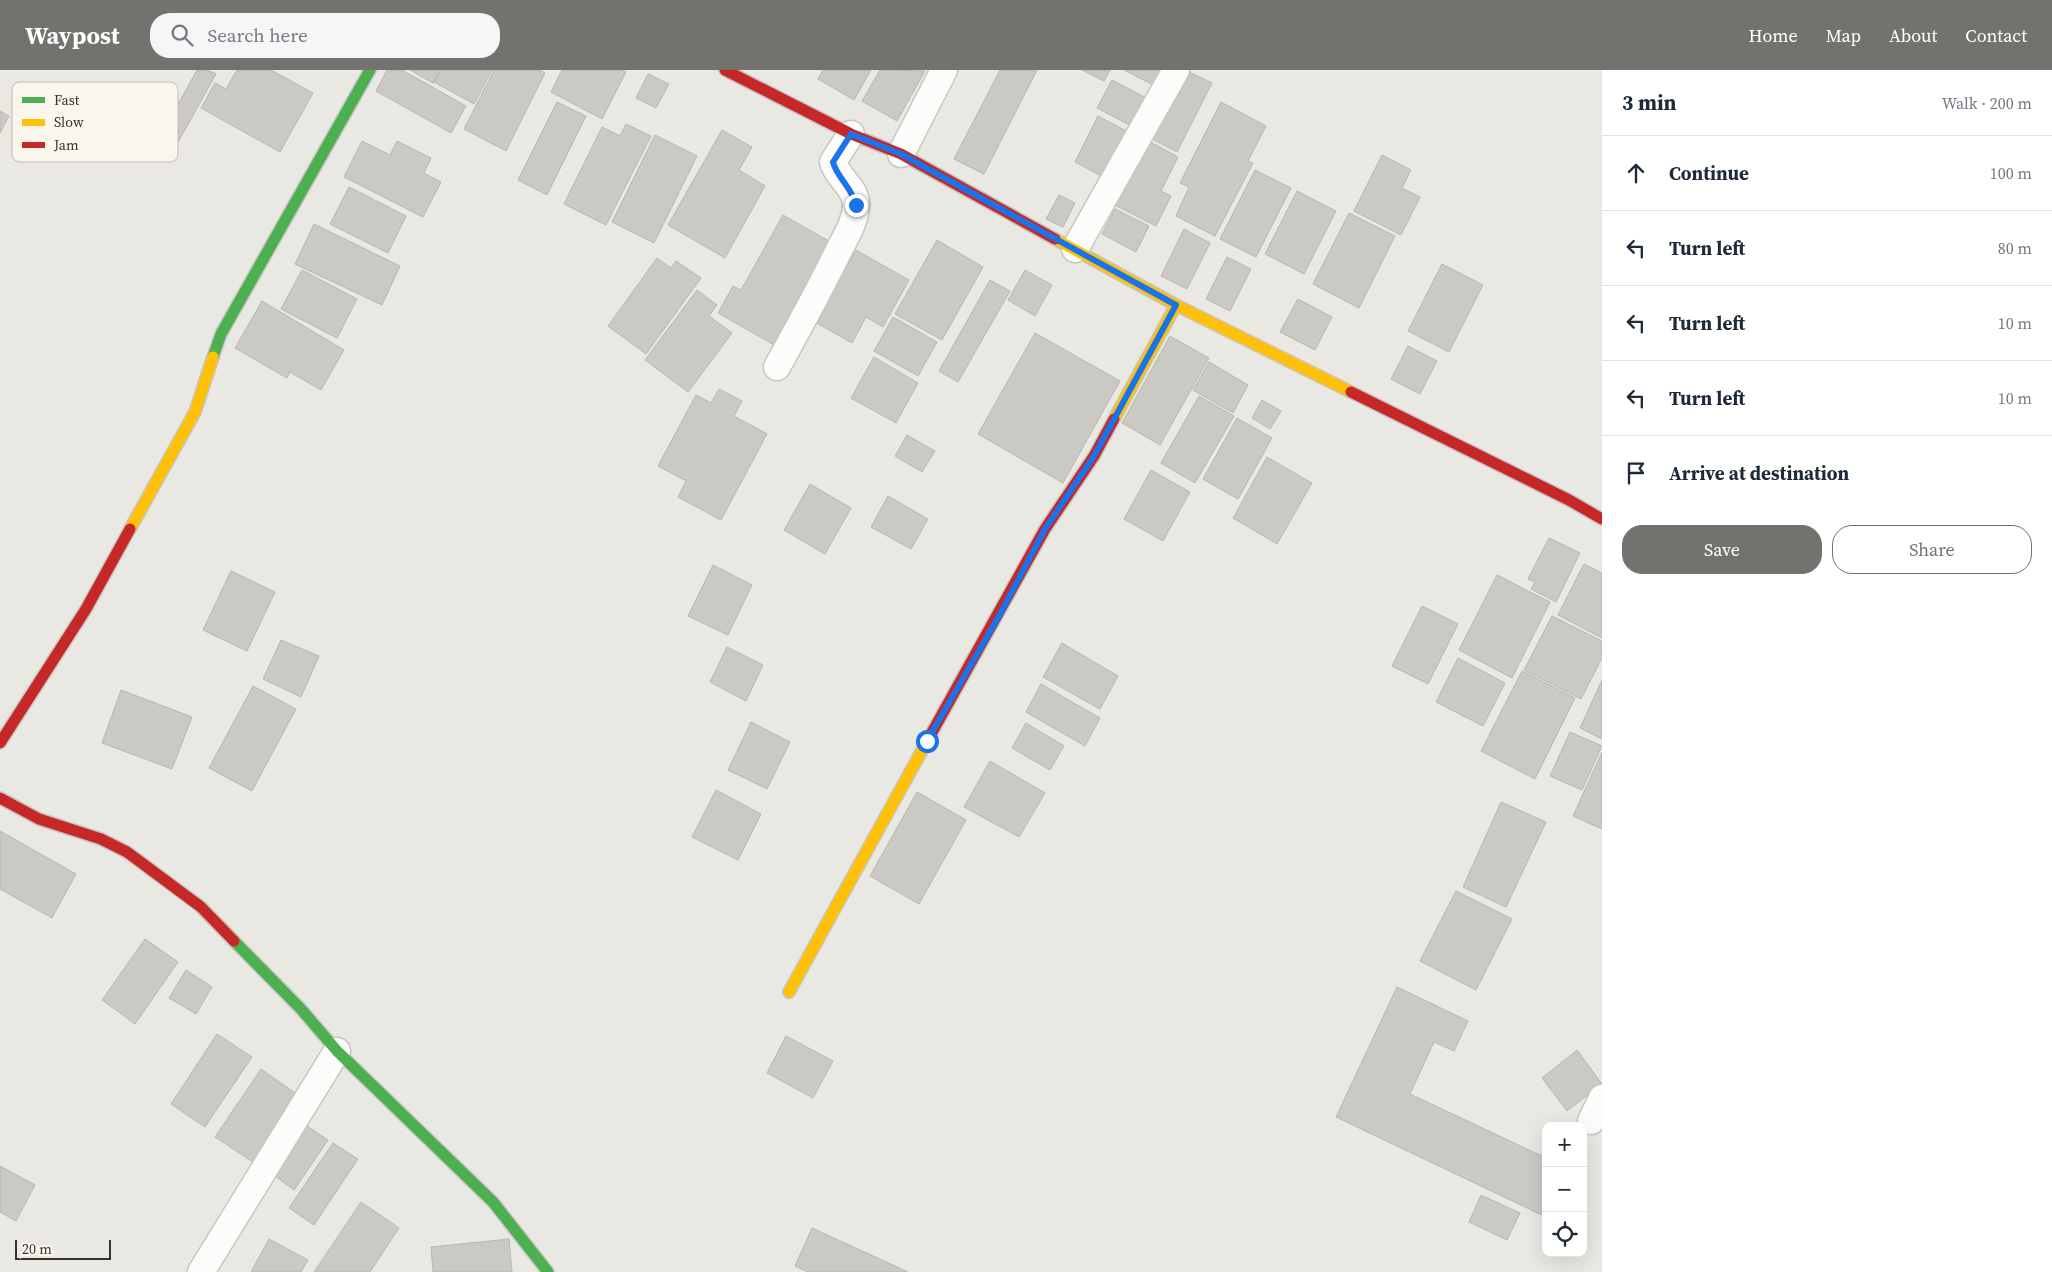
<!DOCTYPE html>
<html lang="en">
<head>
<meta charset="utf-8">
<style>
  :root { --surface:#fff; --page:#f6f6f7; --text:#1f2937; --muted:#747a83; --line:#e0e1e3; --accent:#74726e }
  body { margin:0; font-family:"Source Serif 4",serif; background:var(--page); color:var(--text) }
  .controls { position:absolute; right:15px; bottom:15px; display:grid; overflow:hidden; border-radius:10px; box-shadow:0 5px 20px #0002 }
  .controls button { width:45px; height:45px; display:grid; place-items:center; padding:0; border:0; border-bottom:1px solid var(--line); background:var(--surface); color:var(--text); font:25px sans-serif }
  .scale { position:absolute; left:15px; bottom:12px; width:96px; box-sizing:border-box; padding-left:5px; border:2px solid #353330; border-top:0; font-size:14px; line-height:18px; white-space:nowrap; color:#353330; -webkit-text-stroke:4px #fbf6ec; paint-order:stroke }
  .stop { position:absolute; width:15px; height:15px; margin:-11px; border:4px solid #1a73e8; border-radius:50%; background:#fff }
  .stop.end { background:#1a73e8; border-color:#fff; box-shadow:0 1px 5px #0008 }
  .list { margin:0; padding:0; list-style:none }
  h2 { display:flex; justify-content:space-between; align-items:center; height:65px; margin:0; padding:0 20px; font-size:21px }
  h2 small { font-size:16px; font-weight:400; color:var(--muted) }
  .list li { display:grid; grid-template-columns:32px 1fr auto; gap:15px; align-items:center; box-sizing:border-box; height:75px; padding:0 20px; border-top:1px solid var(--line) }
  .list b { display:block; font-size:19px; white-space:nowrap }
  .list em { font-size:16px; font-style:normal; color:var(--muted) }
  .actions { display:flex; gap:10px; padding:15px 20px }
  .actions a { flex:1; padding:11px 0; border:1px solid var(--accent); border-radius:20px; text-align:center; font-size:18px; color:var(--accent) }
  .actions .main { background:var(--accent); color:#fff }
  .icon { flex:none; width:28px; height:28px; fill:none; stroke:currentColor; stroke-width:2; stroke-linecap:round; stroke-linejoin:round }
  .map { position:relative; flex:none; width:1602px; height:1202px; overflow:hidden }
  header { display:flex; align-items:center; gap:30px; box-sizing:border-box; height:70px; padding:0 25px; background:var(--accent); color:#fff }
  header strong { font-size:24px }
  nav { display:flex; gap:28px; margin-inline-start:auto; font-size:18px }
  .search { width:350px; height:45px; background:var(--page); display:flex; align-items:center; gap:12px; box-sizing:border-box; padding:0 18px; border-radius:20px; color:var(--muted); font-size:19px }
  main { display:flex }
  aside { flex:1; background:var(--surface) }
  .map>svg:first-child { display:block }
  .building { fill:#cac9c4; stroke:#b7b6b2 }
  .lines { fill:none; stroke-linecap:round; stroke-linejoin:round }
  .street-casing { stroke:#c7c6c1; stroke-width:29 }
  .fast-casing { stroke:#c7c6c1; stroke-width:14 }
  .slow-casing { stroke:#c7c6c1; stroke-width:14 }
  .jam-casing { stroke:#c7c6c1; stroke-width:14 }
  .street { stroke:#fcfcfb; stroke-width:26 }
  .fast { stroke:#4caf50; stroke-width:11 }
  .slow { stroke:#ffc107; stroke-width:11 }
  .jam { stroke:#c62828; stroke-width:11 }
  .route { stroke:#1a73e8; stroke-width:6 }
  .key { fill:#fbf6ec; stroke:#c0bcb4; stroke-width:1 }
  .key-label { font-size:14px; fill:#353330 }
</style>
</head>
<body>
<header>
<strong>Waypost</strong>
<div class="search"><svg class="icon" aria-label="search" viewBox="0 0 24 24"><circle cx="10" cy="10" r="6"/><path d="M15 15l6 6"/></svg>Search here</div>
<nav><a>Home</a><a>Map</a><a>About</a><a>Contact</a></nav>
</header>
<main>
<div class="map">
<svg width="1602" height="1202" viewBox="0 0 1602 1202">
  <rect width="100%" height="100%" fill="#eae8e2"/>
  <path class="building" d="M197,0H207L216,4L177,74L161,65Z
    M237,0H271L313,23L280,82L201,38L215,13L226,19Z
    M387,0H402L466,36L451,63L376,21Z
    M410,0H440L433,13Z
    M441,0H492L474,34L434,12Z
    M494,0H539L545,3L506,81L464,59Z
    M562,0H622L626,2L602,49L551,22Z
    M823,0H871L854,30L818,9Z
    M880,0L925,1L897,51L862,31Z
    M1000,0H1037L984,104L954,89Z
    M1082,0H1110L1104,11Z
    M1124,0H1170L1161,19Z
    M1187,1L1212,13L1177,82L1152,69Z
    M648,4L669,14L656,38L636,28Z
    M1112,10L1152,31L1137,59L1097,38Z
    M557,32L586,46L547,125L518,110Z
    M1221,32L1266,56L1248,91L1253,93L1215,166L1176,146L1189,117L1180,113Z
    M0,41L9,46L0,63Z
    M1098,46L1132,64L1109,110L1075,92Z
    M626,54L651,66L606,155L564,134L602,57L620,66Z
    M722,60L752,77L739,100L765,116L725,188L668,155Z
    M655,65L697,86L654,173L612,152Z
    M1145,69L1178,87L1161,121L1171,126L1156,156L1113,134Z
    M362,71L390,85L397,71L431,88L424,103L441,112L423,147L344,107Z
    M1382,85L1411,100L1402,118L1420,127L1401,165L1354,141Z
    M1255,100L1291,118L1256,187L1220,169Z
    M349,117L406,146L388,183L330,154Z
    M1297,121L1336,141L1304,204L1265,184Z
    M1059,125L1075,133L1063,157L1046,149Z
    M1115,139L1149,156L1136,182L1102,164Z
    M1349,143L1395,166L1359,238L1313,214Z
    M783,145L834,174L776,276L718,243L733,216L741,220Z
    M314,154L400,196L382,235L295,194Z
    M1184,159L1210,173L1187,219L1161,206Z
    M937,170L983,197L942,270L895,244Z
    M856,180L909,210L883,257L866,247L852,273L815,252Z
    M1227,187L1251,199L1230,241L1206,229Z
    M657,188L671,198L676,191L701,208L646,284L608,256Z
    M1442,194L1483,215L1449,282L1408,261Z
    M302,200L357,229L337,268L281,239Z
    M1025,200L1052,215L1035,246L1008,230Z
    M990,210L1010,221L958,312L939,301Z
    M697,220L717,235L709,246L732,263L688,322L645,290Z
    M1298,229L1332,247L1315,280L1280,262Z
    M262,231L344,280L321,320L290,302L287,308L235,278Z
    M893,247L937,272L918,306L874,281Z
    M1035,263L1120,311L1063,413L978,364Z
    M1170,266L1209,288L1160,375L1122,353Z
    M1408,276L1437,291L1420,324L1391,309Z
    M874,287L918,313L896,353L851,328Z
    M1209,292L1248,315L1233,343L1193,320Z
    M719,319L742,331L734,346L767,364L721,450L678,427L686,411L658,396L696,325L711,333Z
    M1199,326L1234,346L1195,413L1161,393Z
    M1262,330L1281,341L1270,359L1252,348Z
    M1237,348L1272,368L1238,429L1203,409Z
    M907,365L935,381L922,402L895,386Z
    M1267,387L1312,413L1277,474L1233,448Z
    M1151,400L1190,422L1163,471L1124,449Z
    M810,414L851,438L825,484L784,460Z
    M888,426L928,449L911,479L871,457Z
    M1549,468L1580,483L1556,532L1531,519L1535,512L1528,509Z
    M1584,494L1602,503V568L1558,545Z
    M713,495L752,515L728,565L688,546Z
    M231,501L275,522L247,581L203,560Z
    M1497,505L1550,532L1512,608L1459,580Z
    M1422,536L1458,554L1428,614L1392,596Z
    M1552,546L1602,571V588L1581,629L1524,600Z
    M281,570L319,586L301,627L263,609Z
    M1062,573L1118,606L1100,639L1043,607Z
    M727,577L763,595L746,631L710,612Z
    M1458,588L1505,613L1483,656L1436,632Z
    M1522,601L1575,628L1535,709L1481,681Z
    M1602,610V669L1580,658Z
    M1041,614L1100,648L1085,676L1026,642Z
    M253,616L296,639L252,721L209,698Z
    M121,620L192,647L172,699L102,673Z
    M751,652L790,672L767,719L728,700Z
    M1026,653L1064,676L1050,700L1012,678Z
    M1570,662L1602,676L1582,720L1550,706Z
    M1602,682V759L1573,746Z
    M990,691L1045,723L1019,767L964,737Z
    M716,720L761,744L738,790L692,767Z
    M917,722L966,750L919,834L870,806Z
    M1501,732L1546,752L1506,837L1463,817Z
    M0,761L76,804L52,848L0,819Z
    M1456,821L1512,849L1476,920L1420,891Z
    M145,869L178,892L135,954L102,930Z
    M186,900L212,917L196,944L169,928Z
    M1397,917L1468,951L1454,981L1434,972L1410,1024L1546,1088V1147L1336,1047Z
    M217,964L252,987L205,1057L171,1034Z
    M786,966L833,991L813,1028L767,1003Z
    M1577,980L1602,1014L1567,1041L1542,1008Z
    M261,999L298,1025L253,1092L215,1067Z
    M304,1054L328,1070L294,1120L271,1103Z
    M333,1073L358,1089L314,1155L289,1138Z
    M0,1096L35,1115L16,1151L0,1142Z
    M1481,1125L1520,1143L1507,1170L1469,1152Z
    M361,1132L399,1158L370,1202H314Z
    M812,1158L908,1202H808L795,1196Z
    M269,1169L308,1190L301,1202H251Z
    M509,1169L512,1202H433L431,1177Z"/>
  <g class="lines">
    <g class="street-casing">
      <path id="street" d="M901,84L944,0
        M1075,179L1176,0
        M777,297C798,259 819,221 838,182C845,168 856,151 856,135C857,118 837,108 833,92L851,64
        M1591,1051L1602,1028
        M201,1202L337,981"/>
    </g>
    <g class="fast-casing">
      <path id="fast" d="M213,287L221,264L370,0
        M234,871L301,939L337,981L493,1132L548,1202"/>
    </g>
    <g class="slow-casing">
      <path id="slow" d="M1055,169L1176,235L1351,322
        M1114,349L1176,235
        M130,459L195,342L213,287
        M789,922L930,666"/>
    </g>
    <g class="jam-casing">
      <path id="jam" d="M725,0L851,64L901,84L1055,169
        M1351,322L1569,430L1602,449
        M930,666L1045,459L1094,386L1114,349
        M0,673L86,539L130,459
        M0,728L39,749L101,769L127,782L201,837L234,871"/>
    </g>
    <use href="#street" class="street"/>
    <use href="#fast" class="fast"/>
    <use href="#slow" class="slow"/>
    <use href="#jam" class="jam"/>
  </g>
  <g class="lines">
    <path class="route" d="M856,135C852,117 837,108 833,92L851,64L901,84L1176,235L1094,386L1045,459L999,546L927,671"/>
  </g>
  <rect x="12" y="12" width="166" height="80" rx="8" class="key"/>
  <rect x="22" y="27" width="23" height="6" fill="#4caf50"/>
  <rect x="22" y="49" width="23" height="7" fill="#ffc107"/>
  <rect x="22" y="72" width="23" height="6" fill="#c62828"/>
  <g class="key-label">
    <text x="54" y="35">Fast</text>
    <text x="54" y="57">Slow</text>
    <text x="54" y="80">Jam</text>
  </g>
</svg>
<div class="controls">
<button>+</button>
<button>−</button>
<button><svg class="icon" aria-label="locate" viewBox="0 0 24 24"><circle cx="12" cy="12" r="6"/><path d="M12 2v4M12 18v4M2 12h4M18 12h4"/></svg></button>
</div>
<div class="scale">20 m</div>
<div class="stop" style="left:927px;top:671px"></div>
<div class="stop end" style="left:856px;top:135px"></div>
</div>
<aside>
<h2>3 min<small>Walk · 200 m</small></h2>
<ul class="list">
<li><svg class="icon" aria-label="ahead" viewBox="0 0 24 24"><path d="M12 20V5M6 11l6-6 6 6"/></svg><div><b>Continue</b></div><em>100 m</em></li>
<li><svg class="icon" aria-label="left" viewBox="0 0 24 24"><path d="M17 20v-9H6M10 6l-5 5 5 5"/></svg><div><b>Turn left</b></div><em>80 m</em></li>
<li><svg class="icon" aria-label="left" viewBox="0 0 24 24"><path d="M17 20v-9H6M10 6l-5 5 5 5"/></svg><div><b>Turn left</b></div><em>10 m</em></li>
<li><svg class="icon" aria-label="left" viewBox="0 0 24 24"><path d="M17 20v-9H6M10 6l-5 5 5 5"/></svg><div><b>Turn left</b></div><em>10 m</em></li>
<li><svg class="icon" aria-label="arrive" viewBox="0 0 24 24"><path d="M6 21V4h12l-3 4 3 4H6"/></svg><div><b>Arrive at destination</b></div></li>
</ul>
<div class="actions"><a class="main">Save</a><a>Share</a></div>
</aside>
</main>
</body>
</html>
